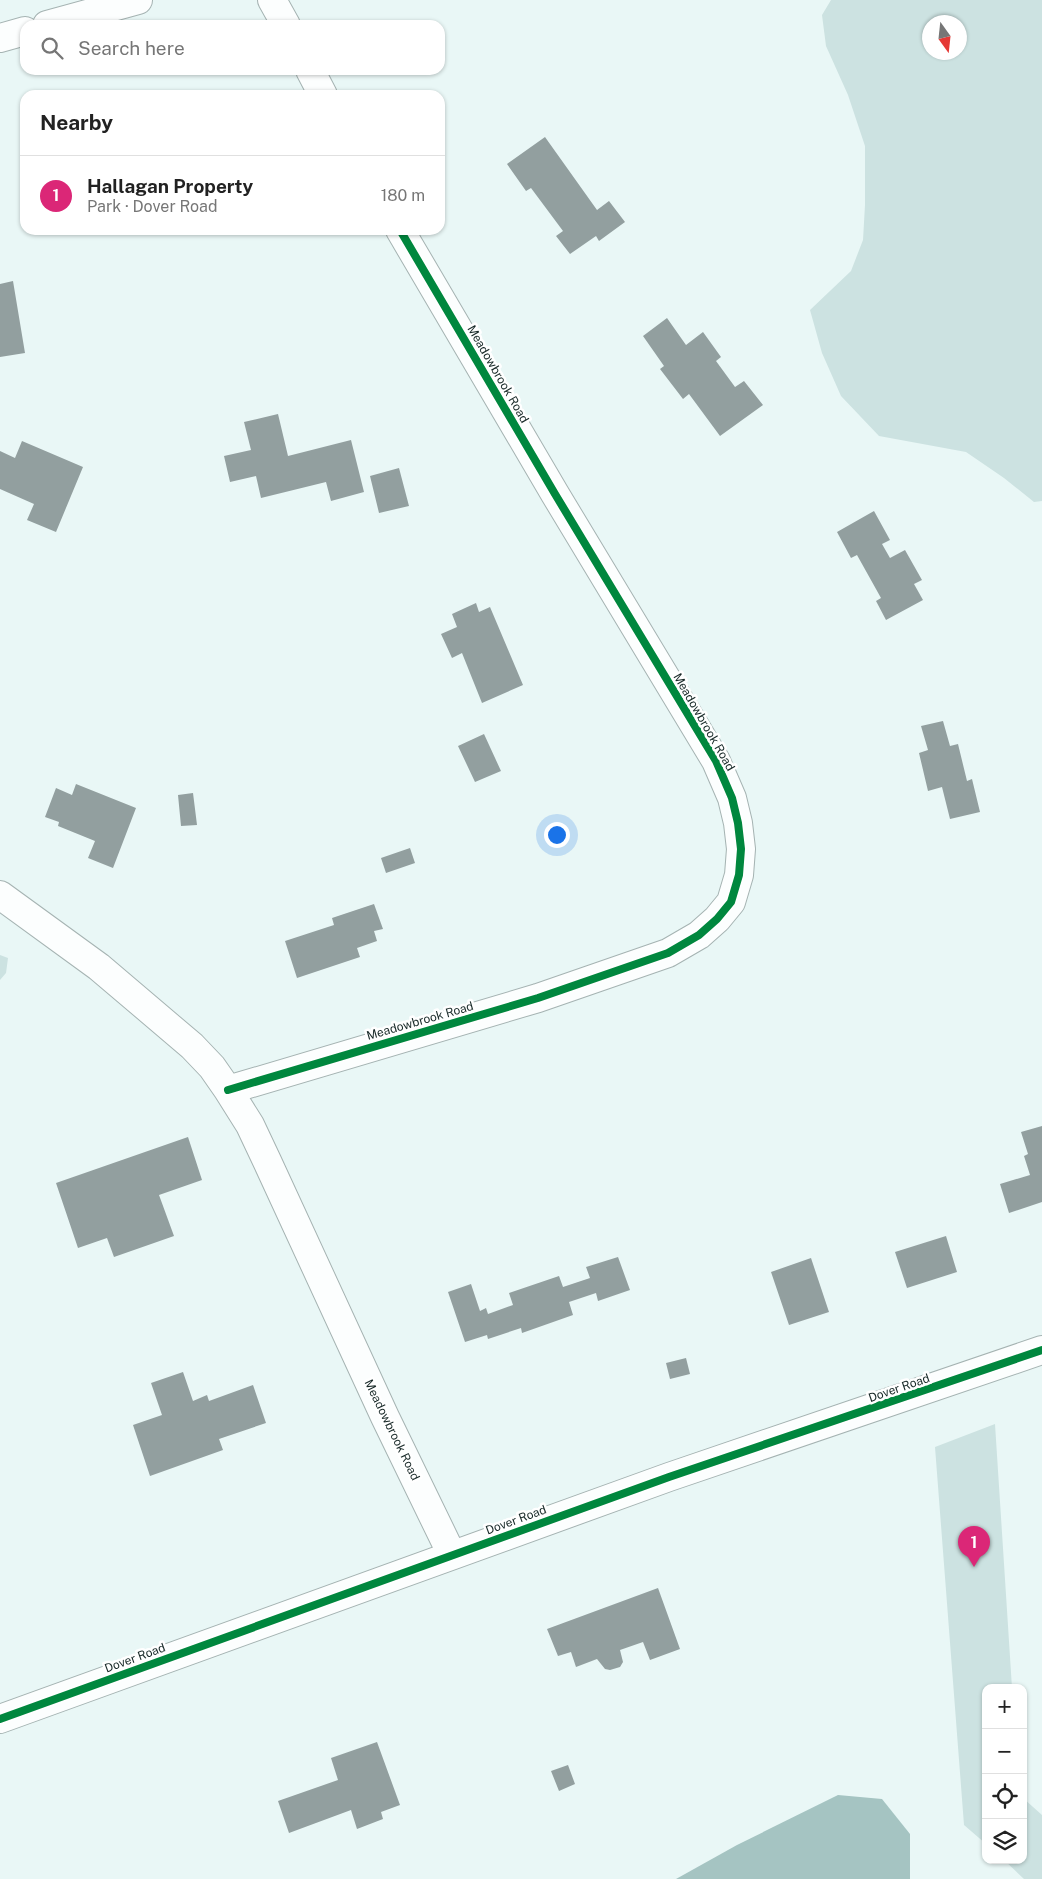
<!DOCTYPE html>
<html lang="en">
<head>
<meta charset="utf-8">
<style>
  :root { --surface:#fff; --page:#f2f2f2; --text:#222; --muted:#767676; --line:#e0e0e0; --accent:#db2777 }
  body { margin:0; font-family:"Public Sans",sans-serif; background:var(--page); color:var(--text) }
  .controls { position:absolute; right:15px; bottom:15px; display:grid; overflow:hidden; border-radius:10px; box-shadow:0 1px 4px #0004 }
  .controls button { width:45px; height:45px; display:grid; place-items:center; padding:0; border:0; border-bottom:1px solid var(--line); background:var(--surface); color:var(--text); font:25px sans-serif }
  .compass { position:absolute; left:922px; top:15px; width:45px; height:45px; border-radius:50%; background:var(--surface); box-shadow:0 1px 4px #0004; rotate:165deg }
  .you { position:absolute; left:556px; top:834px; width:18px; height:18px; margin:-12px; border:4px solid #fff; border-radius:50%; background:#1a73e8; box-shadow:0 0 0 8px #1a73e833 }
  .badge { display:grid; place-items:center; width:32px; height:32px; border-radius:50%; background:var(--accent); color:#fff; font-size:16px; font-weight:700 }
  .pin { position:absolute; translate:-50% -41px; filter:drop-shadow(0 1px 2px #0008) }
  .pin::after { content:''; position:absolute; top:26px; width:18px; height:15px; background:inherit; clip-path:polygon(0 0,100% 0,50% 100%) }
  .list { margin:0; padding:0; list-style:none }
  h2 { display:flex; justify-content:space-between; align-items:center; height:65px; margin:0; padding:0 20px; font-size:21px }
  h2 small { font-size:16px; font-weight:400; color:var(--muted) }
  .list li { display:grid; grid-template-columns:32px 1fr auto; gap:15px; align-items:center; box-sizing:border-box; height:80px; padding:0 20px; border-top:1px solid var(--line) }
  .list b { display:block; font-size:19px; white-space:nowrap }
  .list p { margin:0; font-size:16px; white-space:nowrap; color:var(--muted) }
  .list em { font-size:16px; font-style:normal; color:var(--muted) }
  .icon { flex:none; width:28px; height:28px; fill:none; stroke:currentColor; stroke-width:2; stroke-linecap:round; stroke-linejoin:round }
  .map { position:relative; flex:none; width:1042px; height:1879px; overflow:hidden }
  .search { position:absolute; background:var(--surface); box-shadow:0 1px 4px #0004; left:20px; top:20px; width:425px; height:55px; display:flex; align-items:center; gap:12px; box-sizing:border-box; padding:0 18px; border-radius:15px; color:var(--muted); font-size:19px }
  .panel { position:absolute; background:var(--surface); box-shadow:0 1px 4px #0004; left:20px; top:90px; width:425px; height:145px; border-radius:15px }
  .map>svg:first-child { display:block }
  .green { fill:#cce2e1; fill-rule:evenodd }
  .water { fill:#a5c4c2 }
  .building { fill:#929f9f }
  .lines { fill:none; stroke-linecap:round; stroke-linejoin:round }
  .minor-casing { stroke:#a5b3b2; stroke-width:30 }
  .minor { stroke:#fcfefe; stroke-width:28 }
  .cycleway-casing { stroke:#fff; stroke-width:11 }
  .cycleway { stroke:#00873e; stroke-width:8 }
  .labels { text-anchor:middle; dominant-baseline:central; stroke-width:5; stroke-linejoin:round; paint-order:stroke }
  .street-label { font-size:12px; fill:#172827; stroke:#fff }
</style>
</head>
<body>
<div class="map">
<svg width="1042" height="1879" viewBox="0 0 1042 1879">
  <rect width="100%" height="100%" fill="#e9f7f6"/>
  <path class="green" d="M831,0H1042V501L1034,502L1004,478L966,452L879,436L841,396L822,353L810,310L851,271L863,240L865,205V146L848,95L826,46L822,15ZM960,22V52H930V22Z
    M0,955L8,958L6,973L0,980Z
    M995,1424L1012,1688H986V1844L964,1825L935,1447Z
    M1023,1798L1042,1815V1879H1024L1004,1860H1023Z"/>
  <path class="water" d="M838,1795L882,1799L910,1834V1879H676L737,1845Z"/>
  <path class="building" d="M545,137L597,210L609,201L625,222L599,241L596,236L570,254L556,236L563,231L531,188L526,191L507,164Z
    M13,281L25,353L0,357V284Z
    M667,318L686,345L703,332L721,357L716,361L735,387L744,381L763,405L720,436L689,394L683,399L660,369L664,366L643,336Z
    M278,414L288,456L351,440L364,492L331,501L326,482L261,498L256,476L230,482L224,456L251,450L244,422Z
    M22,441L83,467L56,532L27,520L34,504L0,489V451L15,458Z
    M399,468L409,506L379,513L370,476Z
    M874,511L890,540L882,544L890,558L905,550L922,580L914,584L923,600L886,620L876,601L881,598L857,555L851,558L837,532Z
    M476,603L479,612L490,607L523,685L482,703L462,653L452,658L441,634L457,627L452,614Z
    M943,721L950,746L958,744L967,781L972,779L980,812L950,819L942,787L928,791L919,753L928,750L921,726Z
    M484,734L501,771L475,782L458,746Z
    M76,784L136,808L113,868L88,858L95,841L58,826L59,822L45,817L56,788L72,795Z
    M193,793L197,825L181,826L178,795Z
    M410,848L415,863L386,873L381,858Z
    M374,904L383,929L374,931L377,941L357,948L360,957L297,978L285,941L334,925L332,918Z
    M1042,1126V1202L1009,1213L1000,1184L1030,1175L1024,1156L1028,1154L1021,1132Z
    M188,1137L202,1180L159,1195L174,1236L114,1257L107,1238L78,1248L56,1183Z
    M946,1236L957,1272L907,1288L895,1252Z
    M618,1257L630,1290L598,1301L596,1293L569,1302L573,1315L522,1333L521,1328L488,1339L487,1335L465,1342L448,1292L471,1284L480,1311L486,1308L488,1314L513,1305L509,1293L559,1276L563,1287L590,1278L586,1267Z
    M811,1258L829,1312L789,1325L771,1272Z
    M686,1358L690,1374L670,1379L666,1363Z
    M183,1372L193,1401L207,1395L209,1401L253,1385L266,1423L219,1439L223,1450L150,1476L133,1425L162,1415L151,1383Z
    M658,1588L680,1649L650,1660L643,1642L620,1650L623,1662L620,1667L610,1670L605,1669L597,1659L576,1667L571,1652L558,1656L547,1629Z
    M377,1742L400,1805L381,1812L383,1819L357,1829L351,1810L289,1833L278,1801L338,1780L331,1758Z
    M568,1765L575,1784L559,1791L551,1771Z"/>
  <g class="lines">
    <g class="minor-casing">
      <path id="minor" d="M272,0L286,25
        M47,25L138,0
        M0,38L25,31
        M310,70L323,95
        M0,895L99,967L192,1046L212,1067L228,1090L250,1125L267,1161L385,1417L452,1555
        M228,1090L538,998L668,953L699,935L717,919L731,902L739,875L741,849L738,823L732,798L716,761L555,494L400,230
        M0,1719L669,1477L1042,1350"/>
    </g>
    <use href="#minor" class="minor"/>
    <g class="cycleway-casing">
      <path id="cycleway" d="M228,1090L538,998L668,953L699,935L717,919L731,902L739,875L741,849L738,823L732,798L716,761L555,494L400,230
        M0,1719L669,1477L1042,1350"/>
    </g>
    <use href="#cycleway" class="cycleway"/>
  </g>
  <g class="labels">
    <g class="street-label">
      <text transform="translate(498 374) rotate(60)">Meadowbrook Road</text>
      <text transform="translate(704 722) rotate(60)">Meadowbrook Road</text>
      <text transform="translate(420 1021) rotate(-16)">Meadowbrook Road</text>
      <text transform="translate(899 1388) rotate(-19)">Dover Road</text>
      <text transform="translate(392 1430) rotate(64)">Meadowbrook Road</text>
      <text transform="translate(516 1520) rotate(-20)">Dover Road</text>
      <text transform="translate(135 1658) rotate(-20)">Dover Road</text>
    </g>
  </g>
</svg>
<div class="controls">
<button>+</button>
<button>−</button>
<button><svg class="icon" aria-label="locate" viewBox="0 0 24 24"><circle cx="12" cy="12" r="6"/><path d="M12 2v4M12 18v4M2 12h4M18 12h4"/></svg></button>
<button><svg class="icon" aria-label="layers" viewBox="0 0 24 24"><path d="M12 4l9 5-9 5-9-5zM3 14l9 5 9-5"/></svg></button>
</div>
<svg class="compass" viewBox="-18 -18 36 36"><path d="M0-13l5 13h-10z" fill="#e53935"/><path d="M0 13l5-13h-10z" fill="#767676"/></svg>
<div class="you"></div>
<div class="pin badge" style="left:974px;top:1567px">1</div>
<div class="search"><svg class="icon" aria-label="search" viewBox="0 0 24 24"><circle cx="10" cy="10" r="6"/><path d="M15 15l6 6"/></svg>Search here</div>
<section class="panel">
<h2>Nearby<small></small></h2>
<ul class="list">
<li><span class="badge">1</span><div><b>Hallagan Property</b><p>Park · Dover Road</p></div><em>180 m</em></li>
</ul>
</section>
</div>
</body>
</html>
